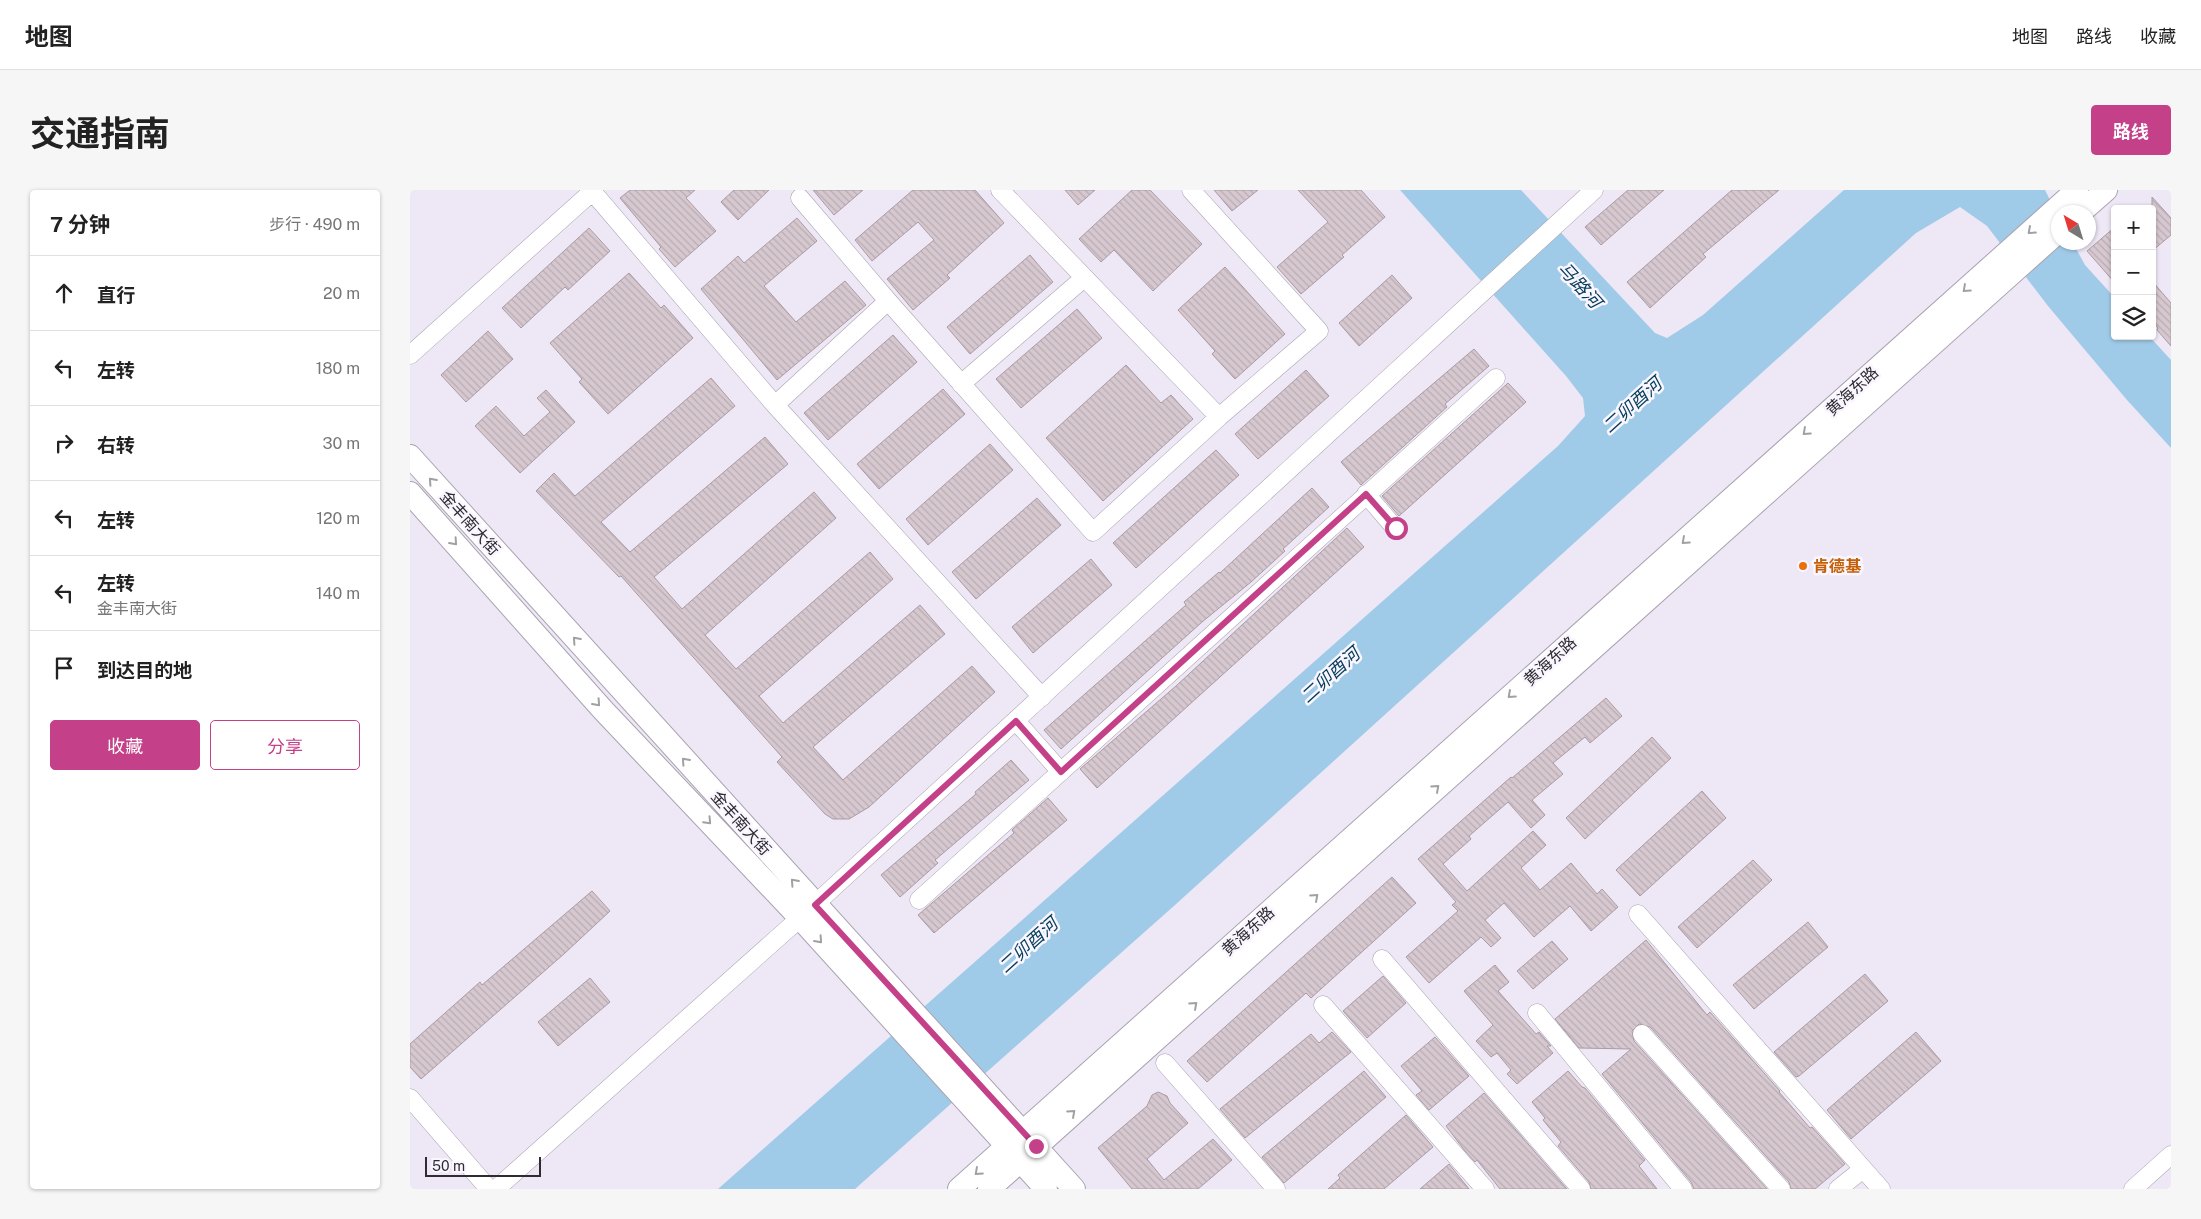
<!DOCTYPE html>
<html lang="zh">
<head>
<meta charset="utf-8">
<style>
  :root { --surface:#fff; --page:#f6f6f6; --text:#222; --muted:#767676; --line:#e0e0e0; --accent:#c44189 }
  body { margin:0; font-family:"Public Sans","Noto Sans SC",sans-serif; background:var(--page); color:var(--text) }
  .controls { position:absolute; right:15px; top:15px; display:grid; overflow:hidden; border-radius:5px; box-shadow:0 1px 4px #0004 }
  .controls button { width:45px; height:45px; display:grid; place-items:center; padding:0; border:0; border-bottom:1px solid var(--line); background:var(--surface); color:var(--text); font:25px sans-serif }
  .compass { position:absolute; left:1641px; top:15px; width:45px; height:45px; border-radius:50%; background:var(--surface); box-shadow:0 1px 4px #0004; rotate:322deg }
  .scale { position:absolute; left:15px; bottom:12px; width:116px; box-sizing:border-box; padding-left:5px; border:2px solid #2e2b31; border-top:0; font-size:14px; line-height:18px; white-space:nowrap; color:#2e2b31; -webkit-text-stroke:4px #faf6ff; paint-order:stroke }
  .stop { position:absolute; width:15px; height:15px; margin:-11px; border:4px solid #c44189; border-radius:50%; background:#fff }
  .stop.end { background:#c44189; border-color:#fff; box-shadow:0 1px 5px #0008 }
  .list { margin:0; padding:0; list-style:none }
  h2 { display:flex; justify-content:space-between; align-items:center; height:65px; margin:0; padding:0 20px; font-size:21px }
  h2 small { font-size:16px; font-weight:400; color:var(--muted) }
  .list li { display:grid; grid-template-columns:32px 1fr auto; gap:15px; align-items:center; box-sizing:border-box; height:75px; padding:0 20px; border-top:1px solid var(--line) }
  .list b { display:block; font-size:19px; white-space:nowrap }
  .list p { margin:0; font-size:16px; white-space:nowrap; color:var(--muted) }
  .list em { font-size:16px; font-style:normal; color:var(--muted) }
  .actions { display:flex; gap:10px; padding:15px 20px }
  .actions a { flex:1; padding:11px 0; border:1px solid var(--accent); border-radius:5px; text-align:center; font-size:18px; color:var(--accent) }
  .actions .main { background:var(--accent); color:#fff }
  .icon { flex:none; width:28px; height:28px; fill:none; stroke:currentColor; stroke-width:2; stroke-linecap:round; stroke-linejoin:round }
  .map { position:relative; flex:none; width:1761px; height:999px; overflow:hidden; border-radius:5px }
  header { display:flex; align-items:center; gap:30px; box-sizing:border-box; height:70px; padding:0 25px; background:var(--surface); border-bottom:1px solid var(--line) }
  header strong { font-size:24px }
  nav { display:flex; gap:28px; margin-inline-start:auto; font-size:18px }
  .intro { display:flex; align-items:center; justify-content:space-between; box-sizing:border-box; height:120px; padding:0 30px }
  h1 { margin:0; font-size:35px }
  .button { padding:12px 22px; border-radius:5px; background:var(--accent); color:#fff; font-size:18px; font-weight:700 }
  main { display:flex; gap:30px; padding:0 30px }
  aside { flex:1; background:var(--surface); border-radius:5px; box-shadow:0 1px 4px #0004 }
  .map>svg:first-child { display:block }
  .water { fill:#a0cbe8 }
  .building { fill:url(#building-back-hatch); stroke:#aa9ba3 }
  .lines { fill:none; stroke-linecap:round; stroke-linejoin:round }
  .minor-casing { stroke:#a9a3b0; stroke-width:19 }
  .major-casing { stroke:#a9a3b0; stroke-width:24 }
  .minor { stroke:#fff; stroke-width:18 }
  .major { stroke:#fff; stroke-width:22 }
  .oneway { stroke:#a1a0a2 }
  .route { stroke:#c44189; stroke-width:6 }
  .food-dot { fill:#e8710a; stroke:#faf6ff; stroke-width:2 }
  .labels { text-anchor:middle; dominant-baseline:central; stroke-width:5; stroke-linejoin:round; paint-order:stroke }
  .street-label { font-size:16px; fill:#2e2b31; stroke:#faf6ff }
  .food-label { font-size:16px; font-weight:bold; fill:#c56008; stroke:#faf6ff; text-anchor:start }
  .water-label { font-size:18px; font-style:italic; fill:#033c58; stroke:#faf6ff }
</style>
</head>
<body>
<header>
<strong>地图</strong>
<nav><a>地图</a><a>路线</a><a>收藏</a></nav>
</header>
<div class="intro"><h1>交通指南</h1><a class="button">路线</a></div>
<main>
<aside>
<h2>7 分钟<small>步行 · 490 m</small></h2>
<ul class="list">
<li><svg class="icon" aria-label="ahead" viewBox="0 0 24 24"><path d="M12 20V5M6 11l6-6 6 6"/></svg><div><b>直行</b></div><em>20 m</em></li>
<li><svg class="icon" aria-label="left" viewBox="0 0 24 24"><path d="M17 20v-9H6M10 6l-5 5 5 5"/></svg><div><b>左转</b></div><em>180 m</em></li>
<li><svg class="icon" aria-label="right" viewBox="0 0 24 24"><path d="M7 20v-9h11M14 6l5 5-5 5"/></svg><div><b>右转</b></div><em>30 m</em></li>
<li><svg class="icon" aria-label="left" viewBox="0 0 24 24"><path d="M17 20v-9H6M10 6l-5 5 5 5"/></svg><div><b>左转</b></div><em>120 m</em></li>
<li><svg class="icon" aria-label="left" viewBox="0 0 24 24"><path d="M17 20v-9H6M10 6l-5 5 5 5"/></svg><div><b>左转</b><p>金丰南大街</p></div><em>140 m</em></li>
<li><svg class="icon" aria-label="arrive" viewBox="0 0 24 24"><path d="M6 21V4h12l-3 4 3 4H6"/></svg><div><b>到达目的地</b></div></li>
</ul>
<div class="actions"><a class="main">收藏</a><a>分享</a></div>
</aside>
<div class="map">
<svg width="1761" height="999" viewBox="0 0 1761 999">
  <defs>
    <pattern id="building-back-hatch" width="6" height="6" patternUnits="userSpaceOnUse" patternTransform="scale(1.25)"><rect width="6" height="6" fill="#d7c8d0"/><path d="M-1 5l2 2M0 0l6 6M5-1l2 2" fill="none" stroke="#b9acb3"/></pattern>
  </defs>
  <rect width="100%" height="100%" fill="#eee7f6"/>
  <path class="water" d="M990,0H1111L1245,143L1257,148L1293,125L1434,0H1635L1648,26V52L1663,53L1675,75L1705,108V146H1739L1761,170V258L1717,210L1638,116L1577,36L1550,17L1506,43L765,715L445,999H308L1148,256L1175,226L1173,208L1156,186Z"/>
  <path class="building" d="M220,0H285L276,8L306,41L265,77L249,59L251,57L210,8Z
    M324,0H359L328,30L311,12Z
    M403,0H453L424,25Z
    M503,0H565L594,33L537,85L540,88L503,120L477,89L524,50L508,32L462,71L445,50Z
    M655,0H685L668,15Z
    M722,0H740L792,54L743,101L704,60L691,72L669,49Z
    M804,0H848L822,21Z
    M888,0H951L975,27L932,65L934,67L891,104L867,77L918,32Z
    M1218,0H1254L1191,55L1175,37Z
    M1322,0H1369L1293,64L1296,67L1240,118L1217,92Z
    M1742,7L1761,28V45L1742,61Z
    M387,28L407,51L354,96L386,132L435,91L456,115L367,190L291,99L328,66L334,73Z
    M1705,37V93L1677,61Z
    M179,38L200,61L158,100L155,97L111,138L92,118Z
    M620,65L643,92L560,164L537,137Z
    M815,77L875,144L825,189L802,164L805,161L768,120Z
    M219,83L251,118L254,115L283,148L198,224L169,192L172,189L140,153Z
    M982,85L1002,108L949,156L929,133Z
    M1742,91L1761,113V156L1747,140L1748,138L1742,131Z
    M667,119L692,148L611,218L586,189Z
    M78,141L103,169L56,212L31,185Z
    M483,145L507,172L418,250L394,223Z
    M1064,159L1079,176L1035,214L1037,217L951,295L931,272Z
    M716,175L751,213L761,205L783,229L693,311L636,248Z
    M896,180L919,206L848,269L825,244Z
    M301,188L325,216L191,332L220,362L355,247L378,274L244,387L272,419L404,302L426,328L295,445L326,479L460,362L483,389L349,506L373,533L510,415L535,444L403,557L433,590L562,476L585,502L459,617L439,629H423L415,624L367,572L372,567L211,386L209,387L126,301L144,283L165,306Z
    M1098,193L1116,212L989,326L972,306Z
    M533,199L555,224L469,299L447,274Z
    M136,200L165,232L110,283L65,236L86,216L114,246L140,222L127,208Z
    M580,254L603,280L518,355L496,329Z
    M806,260L829,285L726,378L703,353Z
    M902,298L919,317L873,359L875,361L841,392L792,432L651,559L634,540L776,415L774,412L809,382L810,383Z
    M627,308L651,335L566,409L542,382Z
    M937,338L954,357L687,598L670,579L766,496Z
    M681,369L702,395L623,463L602,437Z
    M1196,508L1212,526L1180,553L1175,547L1143,573L1153,584L1122,610L1135,625L1121,638L1098,612L1059,646L1061,649L1033,674L1057,701L1123,641L1136,655L1111,678L1130,700L1161,673L1187,704L1192,699L1208,717L1181,741L1160,716L1124,747L1094,713L1075,730L1091,748L1081,757L1071,747L1019,793L996,767L1048,721L1042,715L1046,712L1008,669L1101,587L1102,588Z
    M1242,547L1261,568L1175,649L1156,628Z
    M601,570L619,590L525,670L528,673L490,707L471,685L566,604L565,602Z
    M1292,601L1316,628L1230,706L1206,680Z
    M638,608L657,630L524,743L508,725L604,643L602,640Z
    M1343,670L1362,690L1287,758L1268,737Z
    M982,687L1006,713L901,808L896,803L797,892L777,871Z
    M182,701L200,721L155,763L11,889L0,877V854L70,792L72,795Z
    M1398,732L1418,757L1344,819L1323,795Z
    M1236,750L1297,825L1300,822L1370,901L1369,902L1400,938L1402,937L1435,974L1405,999H1381L1379,992L1240,837L1229,834L1222,841L1224,851L1357,999H1284L1281,992L1192,884L1221,859L1169,858L1145,829Z
    M1142,751L1158,769L1123,799L1107,781Z
    M1085,775L1099,792L1088,801L1126,844L1129,842L1141,856H1137L1143,863L1107,894L1097,884L1101,880L1087,863L1081,867L1066,851L1083,835L1054,801Z
    M1455,784L1478,811L1389,886L1386,887L1364,862Z
    M973,786L996,813L957,848L933,821Z
    M180,788L200,812L148,856L128,832Z
    M922,842L941,862L835,948L810,919L901,844L909,853Z
    M1506,842L1531,871L1441,949L1417,920Z
    M1025,847L1059,886L1019,920L1006,905L1012,901L991,876Z
    M954,881L976,907L874,993L852,967Z
    M1158,881L1172,897L1175,898L1235,970L1229,976L1247,999H1181L1179,992L1148,956L1151,952L1133,930L1135,928L1122,912Z
    M748,902L757,906L760,913L778,933L737,969L754,990L803,949L822,970L788,999H722L688,958L737,916L742,905Z
    M1074,903L1112,947L1157,999H1090L1067,970L1065,972L1055,961L1036,936Z
    M996,925L1023,957L974,999H918L930,988L928,985Z
    M1039,974L1059,999H1010Z"/>
  <g class="lines">
    <g class="minor-casing">
      <path id="minor" d="M181,0L365,215L632,507
        M590,0L809,227
        M390,8L478,111L683,342L809,227L909,141L781,0
        M0,165L184,0
        M551,194L674,88
        M365,215L478,111
        M956,304L985,338
        M606,531L651,582
        M509,710L1086,188
        M1228,724L1471,999
        M972,769L1171,999
        M913,815L1075,999
        M1127,823L1273,999
        M1232,844L1371,999
        M755,873L866,999
        M0,908L79,999
        M86,999L390,728L1184,0
        M1428,999L1453,979
        M1723,999L1761,965"/>
    </g>
    <g class="major-casing">
      <path id="major" d="M1671,22L1696,0
        M0,266L664,999
        M0,303L193,520L390,728L636,999
        M549,999L1667,0
        M579,999L1648,42"/>
    </g>
    <use href="#minor" class="minor"/>
    <use href="#major" class="major"/>
  </g>
  <defs><path id="oneway-chevron" d="M-2-3.5L2.5 0L-2 3.5" fill="none" stroke-width="1.6" stroke-linecap="round" stroke-linejoin="round" transform="scale(1.25)"/></defs>
  <g class="oneway">
    <use href="#oneway-chevron" transform="translate(1621 41) rotate(138)"/>
    <use href="#oneway-chevron" transform="translate(1556 99) rotate(138)"/>
    <use href="#oneway-chevron" transform="translate(1396 242) rotate(138)"/>
    <use href="#oneway-chevron" transform="translate(22 291) rotate(-132)"/>
    <use href="#oneway-chevron" transform="translate(1275 351) rotate(138)"/>
    <use href="#oneway-chevron" transform="translate(44 352) rotate(48)"/>
    <use href="#oneway-chevron" transform="translate(166 450) rotate(-132)"/>
    <use href="#oneway-chevron" transform="translate(1101 505) rotate(138)"/>
    <use href="#oneway-chevron" transform="translate(187 513) rotate(48)"/>
    <use href="#oneway-chevron" transform="translate(275 571) rotate(-132)"/>
    <use href="#oneway-chevron" transform="translate(1026 598) rotate(-42)"/>
    <use href="#oneway-chevron" transform="translate(298 631) rotate(47)"/>
    <use href="#oneway-chevron" transform="translate(384 692) rotate(-132)"/>
    <use href="#oneway-chevron" transform="translate(905 707) rotate(-42)"/>
    <use href="#oneway-chevron" transform="translate(409 750) rotate(48)"/>
    <use href="#oneway-chevron" transform="translate(784 815) rotate(-42)"/>
    <use href="#oneway-chevron" transform="translate(662 923) rotate(-42)"/>
    <use href="#oneway-chevron" transform="translate(568 982) rotate(138)"/>
  </g>
  <g class="lines">
    <path class="route" d="M626,956L405,715L606,531L651,582L956,304L986,338"/>
  </g>
  <circle class="food-dot" cx="1393" cy="376" r="5"/>
  <g class="labels">
    <g class="street-label">
      <text transform="translate(1442 201) rotate(-42)">黄海东路</text>
      <text transform="translate(60 333) rotate(48)">金丰南大街</text>
      <text transform="translate(1140 471) rotate(-42)">黄海东路</text>
      <text transform="translate(331 633) rotate(48)">金丰南大街</text>
      <text transform="translate(838 741) rotate(-42)">黄海东路</text>
    </g>
    <g class="food-label">
      <text x="1403" y="376">肯德基</text>
    </g>
    <g class="water-label">
      <text transform="translate(1170 95) rotate(48)">马路河</text>
      <text transform="translate(1222 215) rotate(-42)">二卯酉河</text>
      <text transform="translate(920 485) rotate(-42)">二卯酉河</text>
      <text transform="translate(618 755) rotate(-42)">二卯酉河</text>
    </g>
  </g>
</svg>
<div class="controls">
<button>+</button>
<button>−</button>
<button><svg class="icon" aria-label="layers" viewBox="0 0 24 24"><path d="M12 4l9 5-9 5-9-5zM3 14l9 5 9-5"/></svg></button>
</div>
<svg class="compass" viewBox="-18 -18 36 36"><path d="M0-13l5 13h-10z" fill="#e53935"/><path d="M0 13l5-13h-10z" fill="#767676"/></svg>
<div class="scale">50 m</div>
<div class="stop" style="left:986px;top:338px"></div>
<div class="stop end" style="left:626px;top:956px"></div>
</div>
</main>
</body>
</html>
